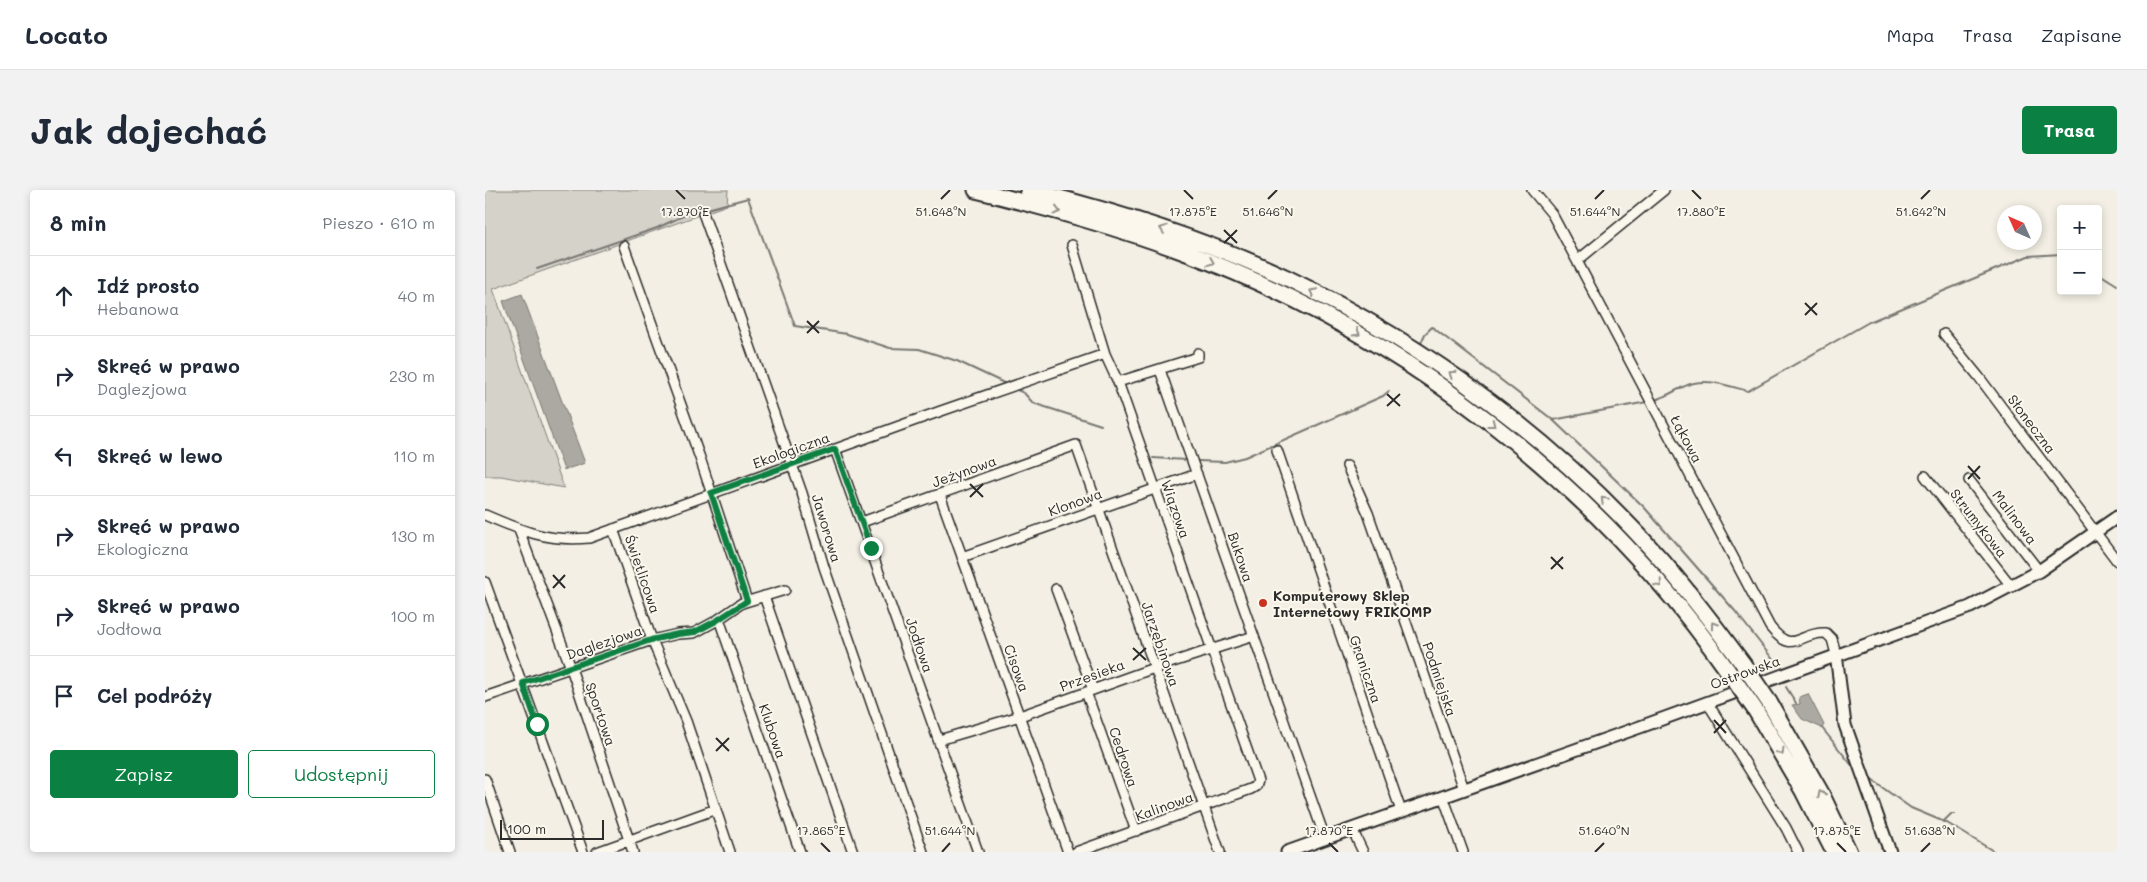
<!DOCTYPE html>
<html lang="pl">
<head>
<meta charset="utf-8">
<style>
  :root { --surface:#fff; --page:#f2f2f3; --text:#1f2937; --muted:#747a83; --line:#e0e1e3; --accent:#0b8043 }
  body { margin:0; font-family:Mali,sans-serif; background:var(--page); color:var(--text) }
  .controls { position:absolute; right:15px; top:15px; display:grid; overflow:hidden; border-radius:5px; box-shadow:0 2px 8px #0003 }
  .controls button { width:45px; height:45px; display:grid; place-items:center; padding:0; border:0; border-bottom:1px solid var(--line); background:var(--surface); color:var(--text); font:25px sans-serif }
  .compass { position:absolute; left:1512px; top:15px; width:45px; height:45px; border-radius:50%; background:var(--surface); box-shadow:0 2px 8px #0003; rotate:315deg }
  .scale { position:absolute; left:15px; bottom:12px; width:104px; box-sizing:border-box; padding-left:5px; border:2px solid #2b2b2b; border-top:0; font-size:14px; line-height:18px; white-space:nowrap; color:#2b2b2b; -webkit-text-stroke:4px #fbf7ec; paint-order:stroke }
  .stop { position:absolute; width:15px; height:15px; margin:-11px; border:4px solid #0b8043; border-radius:50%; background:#fff }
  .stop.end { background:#0b8043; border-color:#fff; box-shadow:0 1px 5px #0008 }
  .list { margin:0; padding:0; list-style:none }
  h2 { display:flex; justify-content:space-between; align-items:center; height:65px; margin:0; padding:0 20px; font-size:21px }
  h2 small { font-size:16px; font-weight:400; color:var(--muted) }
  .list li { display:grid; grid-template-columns:32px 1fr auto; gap:15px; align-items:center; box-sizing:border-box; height:80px; padding:0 20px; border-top:1px solid var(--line) }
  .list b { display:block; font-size:19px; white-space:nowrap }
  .list p { margin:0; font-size:16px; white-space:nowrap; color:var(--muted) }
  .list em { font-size:16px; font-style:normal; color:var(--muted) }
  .actions { display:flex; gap:10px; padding:15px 20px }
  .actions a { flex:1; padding:11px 0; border:1px solid var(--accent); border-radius:5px; text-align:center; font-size:18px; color:var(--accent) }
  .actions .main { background:var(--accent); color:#fff }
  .icon { flex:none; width:28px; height:28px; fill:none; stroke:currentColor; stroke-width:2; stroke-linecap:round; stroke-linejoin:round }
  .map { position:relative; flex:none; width:1632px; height:662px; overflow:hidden; border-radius:5px }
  header { display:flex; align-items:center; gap:30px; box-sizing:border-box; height:70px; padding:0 25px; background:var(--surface); border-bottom:1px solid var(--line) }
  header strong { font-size:24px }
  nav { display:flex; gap:28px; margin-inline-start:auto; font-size:18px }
  .intro { display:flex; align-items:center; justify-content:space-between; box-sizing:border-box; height:120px; padding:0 30px }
  h1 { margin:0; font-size:35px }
  .button { padding:12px 22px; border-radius:5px; background:var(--accent); color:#fff; font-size:18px; font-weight:700 }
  main { display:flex; gap:30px; padding:0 30px }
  aside { flex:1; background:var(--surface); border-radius:5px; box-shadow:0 2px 8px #0003 }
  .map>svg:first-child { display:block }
  .green { fill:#d5d2c9; stroke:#807e7a }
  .water { fill:#aca9a2; stroke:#787772 }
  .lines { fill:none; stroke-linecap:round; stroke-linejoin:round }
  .stream { stroke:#787772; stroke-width:2 }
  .street-casing { stroke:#2b2b2b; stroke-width:12 }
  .secondary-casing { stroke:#2b2b2b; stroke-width:15 }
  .highway-casing { stroke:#2b2b2b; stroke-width:19 }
  .street { stroke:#fbf7ec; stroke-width:9 }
  .secondary { stroke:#fbf7ec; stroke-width:11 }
  .highway { stroke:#fbf7ec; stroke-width:15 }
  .highway-bridge-casing { stroke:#2b2b2b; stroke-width:19; stroke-linecap:butt }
  .highway-bridge { stroke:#fbf7ec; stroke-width:15 }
  .oneway { stroke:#93918c }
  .route { stroke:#0b8043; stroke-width:6 }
  .ticks { fill:none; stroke:#2b2b2b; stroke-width:2 }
  .poi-dot { fill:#c8321e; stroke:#fbf7ec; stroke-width:2 }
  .labels { text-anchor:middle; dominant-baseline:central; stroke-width:4; stroke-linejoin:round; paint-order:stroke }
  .street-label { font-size:14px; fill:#2b2b2b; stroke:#fbf7ec }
  .poi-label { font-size:14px; font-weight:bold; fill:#2b2b2b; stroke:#fbf7ec; text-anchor:start }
  .ticks-label { font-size:12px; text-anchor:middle; fill:#2b2b2b; stroke:#fbf7ec; stroke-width:4; stroke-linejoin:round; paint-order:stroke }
</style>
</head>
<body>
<header>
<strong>Locato</strong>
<nav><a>Mapa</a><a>Trasa</a><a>Zapisane</a></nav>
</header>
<div class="intro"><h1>Jak dojechać</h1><a class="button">Trasa</a></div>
<main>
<aside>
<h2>8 min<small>Pieszo · 610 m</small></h2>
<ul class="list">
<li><svg class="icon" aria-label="ahead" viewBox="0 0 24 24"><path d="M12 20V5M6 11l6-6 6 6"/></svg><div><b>Idź prosto</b><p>Hebanowa</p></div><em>40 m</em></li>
<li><svg class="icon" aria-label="right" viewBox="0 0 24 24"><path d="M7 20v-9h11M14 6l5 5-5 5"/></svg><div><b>Skręć w prawo</b><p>Daglezjowa</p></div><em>230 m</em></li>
<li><svg class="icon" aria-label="left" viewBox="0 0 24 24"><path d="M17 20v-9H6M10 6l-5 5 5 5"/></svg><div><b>Skręć w lewo</b></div><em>110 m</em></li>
<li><svg class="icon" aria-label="right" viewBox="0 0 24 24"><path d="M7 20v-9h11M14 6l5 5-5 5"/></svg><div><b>Skręć w prawo</b><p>Ekologiczna</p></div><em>130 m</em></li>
<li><svg class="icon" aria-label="right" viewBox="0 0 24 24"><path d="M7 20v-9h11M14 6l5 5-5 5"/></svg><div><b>Skręć w prawo</b><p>Jodłowa</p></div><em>100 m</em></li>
<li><svg class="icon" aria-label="arrive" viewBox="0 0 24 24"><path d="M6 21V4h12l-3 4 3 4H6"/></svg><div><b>Cel podróży</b></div></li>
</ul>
<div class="actions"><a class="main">Zapisz</a><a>Udostępnij</a></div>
</aside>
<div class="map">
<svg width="1632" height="662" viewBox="0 0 1632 662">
  <rect width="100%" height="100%" fill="#f3efe4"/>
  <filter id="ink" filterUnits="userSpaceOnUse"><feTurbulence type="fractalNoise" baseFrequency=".02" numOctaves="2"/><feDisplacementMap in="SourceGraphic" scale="10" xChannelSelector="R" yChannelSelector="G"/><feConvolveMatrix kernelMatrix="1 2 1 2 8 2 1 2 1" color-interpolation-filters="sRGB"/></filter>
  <g filter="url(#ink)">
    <path class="green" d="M0,0H243L242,15L8,99L79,298L16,286H0Z"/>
    <path class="water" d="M37,104L100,273L79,280L18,111Z
      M1323,504L1339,535L1337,538L1317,529L1307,515L1315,514L1314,507Z"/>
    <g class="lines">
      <path class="stream" d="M52,79L172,38L200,25L263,8L310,136L362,144L405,158L434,159L472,171L521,194
        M1613,83L1632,95
        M936,153L940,144L947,137L1068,230L1159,317L1250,421L1293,476
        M530,199L539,203L548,213L616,235
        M1169,210C1183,207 1195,196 1209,193C1226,189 1247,197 1263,201L1384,132L1543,66L1576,64
        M1068,230L1162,212
        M668,268L701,270
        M713,271L740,272L760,267L898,206L904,201
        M1301,497L1311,513
        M1337,538L1369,578
        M1384,588L1426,618L1462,633L1510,662
        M1458,632L1466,624H1470"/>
      <g class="street-casing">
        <path id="street" d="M1047,0L1067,24L1092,71L1285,437C1309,467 1314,441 1341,443L1347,449L1351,464
          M218,23L317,303L339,377L438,662
          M587,55L620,164L633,192L773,591L771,596L766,599L591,662
          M139,56L215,268L262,411
          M1092,71L1179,0
          M1459,144L1494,187L1632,371
          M675,180L840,648
          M633,192L713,167V163
          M350,259L493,662
          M792,260L916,621
          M862,276L883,323L979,599
          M1440,286L1527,397
          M1484,290L1554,381
          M455,305L583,662
          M0,325C37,341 63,352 104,348L456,221L620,164
          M377,332L591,255L735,662
          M128,339L167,450L201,531L245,662
          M34,340L86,478L148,662
          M477,367L712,284
          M0,392L98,662
          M571,399L608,500
          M279,406L368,662
          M234,429L315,662
          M601,502L651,641
          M0,507L167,450L193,444L209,443L231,431L257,413L300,400
          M1222,512L1301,638L1313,662
          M454,550L535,526L669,478L769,446
          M0,589L25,662
          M958,606L978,662
          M867,639L878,662
          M112,662L231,619"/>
      </g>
      <g class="secondary-casing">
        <path id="secondary" d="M1351,464L1360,535L1405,662
          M802,662L1155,537L1485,417L1554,381L1632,327"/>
      </g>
      <g class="highway-casing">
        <path id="highway" d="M491,0C562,18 633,37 702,63C919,144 1110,292 1243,481
          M543,0C632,22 719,49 802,88C945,157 1075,254 1179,373C1207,406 1233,440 1258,474
          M1284,512L1336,603L1364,662
          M1271,521L1318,601L1349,662"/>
      </g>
      <use href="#street" class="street"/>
      <use href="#secondary" class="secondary"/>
      <use href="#highway" class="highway"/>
      <g class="highway-bridge-casing">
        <path id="highway-bridge" d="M1258,474L1284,512
          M1243,481L1271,521"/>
      </g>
      <use href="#highway-bridge" class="highway-bridge"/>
    </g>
    <defs><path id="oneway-chevron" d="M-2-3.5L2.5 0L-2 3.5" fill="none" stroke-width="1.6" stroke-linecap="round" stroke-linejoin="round" transform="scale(1.25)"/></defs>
    <g class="oneway">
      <use href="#oneway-chevron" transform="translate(572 21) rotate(15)"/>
      <use href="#oneway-chevron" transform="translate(678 39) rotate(-161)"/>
      <use href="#oneway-chevron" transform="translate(726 72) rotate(22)"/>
      <use href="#oneway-chevron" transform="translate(828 102) rotate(-153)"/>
      <use href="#oneway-chevron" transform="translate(872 143) rotate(30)"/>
      <use href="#oneway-chevron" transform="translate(967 184) rotate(-145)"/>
      <use href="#oneway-chevron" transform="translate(1007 234) rotate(38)"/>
      <use href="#oneway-chevron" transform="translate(1119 310) rotate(-135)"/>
      <use href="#oneway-chevron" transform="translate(1174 394) rotate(49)"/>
      <use href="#oneway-chevron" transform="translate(1229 435) rotate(-126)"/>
      <use href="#oneway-chevron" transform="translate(1296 562) rotate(59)"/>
      <use href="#oneway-chevron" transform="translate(1336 604) rotate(-117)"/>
    </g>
  </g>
  <g class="lines" filter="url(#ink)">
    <path class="route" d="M52,534L38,493L166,450L193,444L210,442L231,431L262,411L226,303L350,259L386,358"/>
  </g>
  <path class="ticks" d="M191,0L200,9M699,0L708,9M1207,0L1216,9M456,9L465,0M783,9L792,0M1110,9L1119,0M1436,9L1445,0M739,40L752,53M739,53L752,40M1320,113L1332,125M1320,125L1332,113M322,131L334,143M322,143L334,131M902,204L915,216M902,216L915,204M1483,276L1495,289M1483,289L1495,276M485,294L498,307M485,307L498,294M1066,367L1078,379M1066,379L1078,367M68,385L80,398M68,398L80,385M648,458L661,470M648,470L661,458M1229,530L1241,543M1229,543L1241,530M231,548L244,561M231,561L244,548M336,653L345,662M844,653L853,662M1352,653L1361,662M457,662L465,653M1110,662L1119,653M1436,662L1445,653"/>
  <circle class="poi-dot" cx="778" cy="413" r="5"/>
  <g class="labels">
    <g class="street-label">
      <text transform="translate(1547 234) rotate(53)">Słoneczna</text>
      <text transform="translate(1202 249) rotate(62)">Łąkowa</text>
      <text transform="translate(306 260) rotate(-20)">Ekologiczna</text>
      <text transform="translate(479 281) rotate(-20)">Jeżynowa</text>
      <text transform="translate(590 312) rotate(-20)">Klonowa</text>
      <text transform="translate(691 319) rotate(71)">Wiązowa</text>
      <text transform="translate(1530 327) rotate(53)">Malinowa</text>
      <text transform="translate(1494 333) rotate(52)">Strumykowa</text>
      <text transform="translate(342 338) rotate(73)">Jaworowa</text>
      <text transform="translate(756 367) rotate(71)">Bukowa</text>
      <text transform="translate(158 384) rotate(71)">Świetlicowa</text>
      <text transform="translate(119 452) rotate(-19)">Daglezjowa</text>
      <text transform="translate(676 454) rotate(71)">Jarzębinowa</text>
      <text transform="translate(435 455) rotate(71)">Jodłowa</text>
      <text transform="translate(532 478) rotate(70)">Cisowa</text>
      <text transform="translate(881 479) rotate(71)">Graniczna</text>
      <text transform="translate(1260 482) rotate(-20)">Ostrowska</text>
      <text transform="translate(607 485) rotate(-20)">Przesieka</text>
      <text transform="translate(955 489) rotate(71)">Podmiejska</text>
      <text transform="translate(116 524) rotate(71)">Sportowa</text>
      <text transform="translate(288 541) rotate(71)">Klubowa</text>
      <text transform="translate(639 567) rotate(71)">Cedrowa</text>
      <text transform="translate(679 616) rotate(-20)">Kalinowa</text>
    </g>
    <g class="poi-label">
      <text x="788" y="405">Komputerowy Sklep<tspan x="788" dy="16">Internetowy FRIKOMP</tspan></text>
    </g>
  </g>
  <g class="ticks-label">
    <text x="200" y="26">17.870°E</text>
    <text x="456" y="26">51.648°N</text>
    <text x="708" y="26">17.875°E</text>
    <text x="783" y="26">51.646°N</text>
    <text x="1216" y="26">17.880°E</text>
    <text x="1110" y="26">51.644°N</text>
    <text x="1436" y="26">51.642°N</text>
    <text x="465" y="645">51.644°N</text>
    <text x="1119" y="645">51.640°N</text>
    <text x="1445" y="645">51.638°N</text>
    <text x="336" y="645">17.865°E</text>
    <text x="844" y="645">17.870°E</text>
    <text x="1352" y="645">17.875°E</text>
  </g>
</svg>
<div class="controls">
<button>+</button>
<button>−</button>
</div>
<svg class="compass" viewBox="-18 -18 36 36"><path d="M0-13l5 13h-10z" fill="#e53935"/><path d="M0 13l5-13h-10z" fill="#747a83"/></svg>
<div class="scale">100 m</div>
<div class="stop" style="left:52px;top:534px"></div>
<div class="stop end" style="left:386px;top:358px"></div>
</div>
</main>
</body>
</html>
